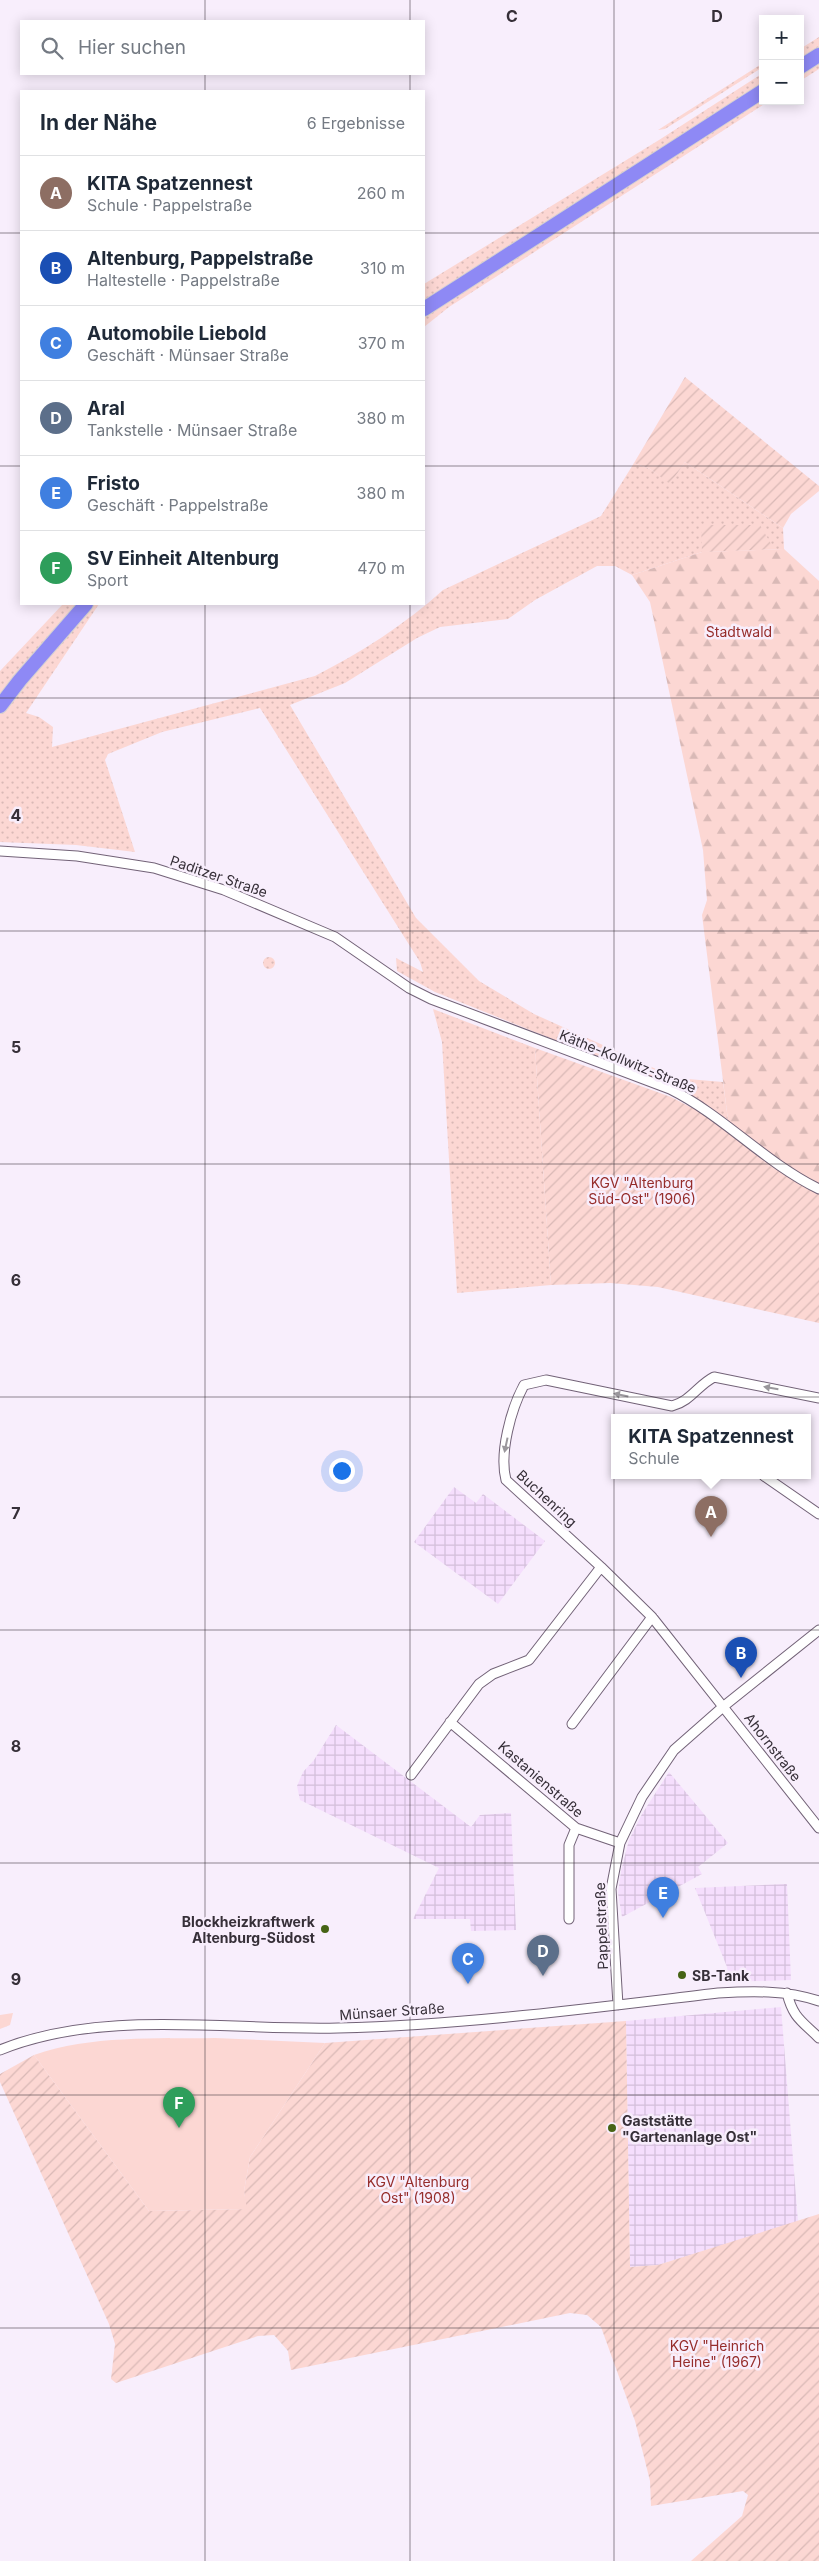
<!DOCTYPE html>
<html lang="de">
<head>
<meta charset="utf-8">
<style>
  :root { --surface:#fff; --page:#f6f6f7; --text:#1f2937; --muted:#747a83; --line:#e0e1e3; --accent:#0f766e }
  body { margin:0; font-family:Inter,sans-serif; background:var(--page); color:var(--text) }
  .controls { position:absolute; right:15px; top:15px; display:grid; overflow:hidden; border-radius:0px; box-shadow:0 2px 12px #0003 }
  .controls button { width:45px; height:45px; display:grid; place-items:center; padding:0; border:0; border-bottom:1px solid var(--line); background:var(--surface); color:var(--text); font:25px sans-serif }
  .you { position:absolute; left:341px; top:1470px; width:18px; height:18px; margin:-12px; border:4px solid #fff; border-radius:50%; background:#1a73e8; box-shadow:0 0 0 8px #1a73e833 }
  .badge { display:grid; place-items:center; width:32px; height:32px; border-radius:50%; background:var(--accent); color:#fff; font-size:16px; font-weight:700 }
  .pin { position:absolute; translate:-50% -41px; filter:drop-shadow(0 1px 2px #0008) }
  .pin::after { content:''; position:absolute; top:26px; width:18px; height:15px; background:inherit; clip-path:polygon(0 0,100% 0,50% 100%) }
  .popup { position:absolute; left:611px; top:1414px; width:200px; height:65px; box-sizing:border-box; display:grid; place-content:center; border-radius:0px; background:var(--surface); filter:drop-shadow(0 1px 4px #0005); font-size:16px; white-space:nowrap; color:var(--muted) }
  .popup b { font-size:19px; color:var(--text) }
  .popup::after { content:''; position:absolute; left:50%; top:100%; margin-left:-10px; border:10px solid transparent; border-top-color:var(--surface) }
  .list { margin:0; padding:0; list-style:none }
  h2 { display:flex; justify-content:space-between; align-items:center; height:65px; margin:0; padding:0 20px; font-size:21px }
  h2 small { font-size:16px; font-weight:400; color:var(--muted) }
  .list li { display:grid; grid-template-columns:32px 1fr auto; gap:15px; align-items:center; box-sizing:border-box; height:75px; padding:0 20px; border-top:1px solid var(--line) }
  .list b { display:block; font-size:19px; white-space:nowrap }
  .list p { margin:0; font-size:16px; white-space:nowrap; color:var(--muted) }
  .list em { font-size:16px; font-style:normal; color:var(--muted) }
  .icon { flex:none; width:28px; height:28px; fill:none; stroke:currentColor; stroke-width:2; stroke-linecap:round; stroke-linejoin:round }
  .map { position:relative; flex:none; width:819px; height:2561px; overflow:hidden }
  .search { position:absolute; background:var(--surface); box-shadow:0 2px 12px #0003; left:20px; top:20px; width:405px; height:55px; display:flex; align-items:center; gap:12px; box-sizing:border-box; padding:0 18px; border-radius:0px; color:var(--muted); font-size:19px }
  .panel { position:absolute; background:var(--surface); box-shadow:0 2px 12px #0003; left:20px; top:90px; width:405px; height:515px; border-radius:0px }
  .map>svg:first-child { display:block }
  .industrial { fill:url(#industrial-grid) }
  .grass { fill:url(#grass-dots) }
  .forest { fill:url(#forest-firs) }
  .garden { fill:url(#garden-furrows) }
  .pitch { fill:#fcd7d3 }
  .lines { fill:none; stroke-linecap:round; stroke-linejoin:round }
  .minor-casing { stroke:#726277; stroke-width:11 }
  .highway-casing { stroke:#d3d1d3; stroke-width:16 }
  .minor { stroke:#fff; stroke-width:9 }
  .highway { stroke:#8e89f5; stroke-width:14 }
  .oneway { fill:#9a979c }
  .grid { fill:none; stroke:#362f38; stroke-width:1; stroke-opacity:0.55 }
  .poi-dot { fill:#466315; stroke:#f8eefc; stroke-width:2 }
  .labels { text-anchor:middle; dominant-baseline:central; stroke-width:5; stroke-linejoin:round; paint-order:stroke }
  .park-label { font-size:14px; fill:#962d2b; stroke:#f8eefc }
  .street-label { font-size:14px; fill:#362f38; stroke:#f8eefc }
  .poi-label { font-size:14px; font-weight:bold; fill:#362f38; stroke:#f8eefc; text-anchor:start }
  .grid-label { font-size:16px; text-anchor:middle; font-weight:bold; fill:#362f38; stroke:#f8eefc; stroke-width:5; stroke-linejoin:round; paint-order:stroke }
</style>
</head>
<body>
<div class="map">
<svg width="819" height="2561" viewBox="0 0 819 2561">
  <defs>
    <pattern id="industrial-grid" width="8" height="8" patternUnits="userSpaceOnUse" patternTransform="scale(1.25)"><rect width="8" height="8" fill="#f5defd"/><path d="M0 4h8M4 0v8" fill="none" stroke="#d3bfda"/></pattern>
    <pattern id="grass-dots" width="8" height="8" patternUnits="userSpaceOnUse" patternTransform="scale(1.25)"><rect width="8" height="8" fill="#fcd7d3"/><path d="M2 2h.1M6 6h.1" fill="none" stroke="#d9b9b6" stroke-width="1.8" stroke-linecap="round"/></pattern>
    <pattern id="forest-firs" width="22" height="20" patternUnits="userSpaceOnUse" patternTransform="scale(1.25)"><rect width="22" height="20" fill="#fcd7d3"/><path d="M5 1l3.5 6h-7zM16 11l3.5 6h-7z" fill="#d9b9b6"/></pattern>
    <pattern id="garden-furrows" width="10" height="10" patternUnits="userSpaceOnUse" patternTransform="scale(1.25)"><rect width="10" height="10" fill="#fcd7d3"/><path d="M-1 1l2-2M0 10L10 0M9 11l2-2" fill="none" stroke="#d9b9b6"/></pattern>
  </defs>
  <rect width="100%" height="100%" fill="#f8eefc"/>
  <path class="industrial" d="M454,1487L476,1503L483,1494L545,1541L498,1604L414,1542Z
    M336,1725L471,1827L480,1815L511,1813L516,1930L471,1931L470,1919H413L439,1868L300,1800L297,1786L303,1772L314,1760Z
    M669,1772L728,1843L698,1867L702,1874L622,1917L618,1893L621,1871L629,1840L642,1814Z
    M787,1884L791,1980L728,1982L727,1967L695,1888Z
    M781,2007L798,2222L658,2265L630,2267L626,2021Z"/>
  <path class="grass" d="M819,37V69L800,81V49Z
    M763,63V67L665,129L658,130Z
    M763,73V101H769L449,307L424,327V284L659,140Z
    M685,462L783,528L784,549L702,552L632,575L615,566H597L535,600L508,619L440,627L417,638L345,683L290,705L416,918L479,981L534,1014L676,1078L723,1082L728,1120C692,1096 655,1080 615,1064C609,1056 604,1055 595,1056L435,992L397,971L396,958L423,972L420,962L260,708L162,732L108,754L105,760L135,852L76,845L0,842V671L63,604H99L26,713L39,717L53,727L52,747L315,676C360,653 406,624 443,590L601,516L634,463L650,469L670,483Z
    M263 963a6 6 0 1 1 12 0a6 6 0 1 1-12 0Z
    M433,1009L535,1048L551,1285L457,1293L442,1042Z"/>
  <path class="forest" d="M784,549L819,581V1193L768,1165L717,1121L728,1120L702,915L707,900L703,850L650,602L632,575L702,552Z
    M13,2013L10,2025L0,2029V2015Z"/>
  <path class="garden" d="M685,377L819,486V491L791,514L783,528L685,462L670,484L650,469L634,463Z
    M701,525H760L774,549L702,552Z
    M535,1048L671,1097L717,1121L768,1165L819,1193V1323L658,1287L610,1283L551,1285Z
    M626,2021L630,2267L658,2265L819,2214V2561H691L742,2516L748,2495L743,2491L651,2506L650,2481L635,2421L601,2327L587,2315L570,2313L291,2370L288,2351L274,2335L258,2336L116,2383L111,2379L115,2344L109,2324L0,2082V2074L34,2055L149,2211L246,2209L244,2191L250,2157L325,2043Z"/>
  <path class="pitch" d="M215,2038L325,2043L250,2157L244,2191L247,2209L149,2211L34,2055C91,2035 155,2039 215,2038Z"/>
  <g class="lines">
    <g class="minor-casing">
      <path id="minor" d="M0,851L77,856L154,868L224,890L335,937L409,988L431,999L670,1089C724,1116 764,1162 819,1189
        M819,1398L714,1377C698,1385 691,1401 672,1406L546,1380L524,1385C511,1409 499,1453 506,1480L601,1567L652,1617L819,1828
        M764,1476L819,1514
        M450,1722L576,1828L620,1843
        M572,1724L652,1617
        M411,1775L479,1684L493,1674L529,1660L601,1567
        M569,1919V1845L576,1828
        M787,1993C793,2018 802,2021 819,2038
        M618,2005L611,1889L620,1843L642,1797L674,1750L724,1706L819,1630
        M0,2050C103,2008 230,2031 338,2028C465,2025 592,2008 718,1993C752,1991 786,1990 819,2001"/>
    </g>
    <g class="highway-casing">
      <path id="highway" d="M800,67L819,55
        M424,309L763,91
        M0,706L20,680L86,604"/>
    </g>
    <use href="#minor" class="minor"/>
    <use href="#highway" class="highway"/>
  </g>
  <defs><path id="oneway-solid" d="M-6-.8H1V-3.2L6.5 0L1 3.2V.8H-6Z" transform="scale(1.25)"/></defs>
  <g class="oneway">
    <use href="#oneway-solid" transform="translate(771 1388) rotate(-170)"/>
    <use href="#oneway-solid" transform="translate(621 1395) rotate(-168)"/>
    <use href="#oneway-solid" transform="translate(506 1445) rotate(102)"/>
  </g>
  <path class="grid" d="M205,0V21M410,0V21M614,0V2561M205,74V91M410,74V91M0,233H21M424,233H819M0,466H21M424,466H819M205,604V2561M410,604V2561M0,698H819M0,931H819M0,1164H819M0,1397H819M0,1630H819M0,1863H819M0,2095H819M0,2328H819"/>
  <g class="poi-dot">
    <circle cx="325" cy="1929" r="5"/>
    <circle cx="682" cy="1975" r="5"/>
    <circle cx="612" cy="2128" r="5"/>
  </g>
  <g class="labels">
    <g class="park-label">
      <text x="739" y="631">Stadtwald</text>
      <text x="642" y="1182">KGV "Altenburg<tspan x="642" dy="16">Süd-Ost" (1906)</tspan></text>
      <text x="418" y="2181">KGV "Altenburg<tspan x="418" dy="16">Ost" (1908)</tspan></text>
      <text x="717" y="2345">KGV "Heinrich<tspan x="717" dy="16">Heine" (1967)</tspan></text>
    </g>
    <g class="street-label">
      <text transform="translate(219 876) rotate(19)">Paditzer Straße</text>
      <text transform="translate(628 1061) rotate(22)">Käthe-Kollwitz-Straße</text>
      <text transform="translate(547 1498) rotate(43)">Buchenring</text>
      <text transform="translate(773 1747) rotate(52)">Ahornstraße</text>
      <text transform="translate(541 1779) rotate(41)">Kastanienstraße</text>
      <text transform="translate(601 1926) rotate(-92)">Pappelstraße</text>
      <text transform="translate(392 2011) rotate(-4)">Münsaer Straße</text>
    </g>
    <g class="poi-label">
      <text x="315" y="1921" text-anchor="end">Blockheizkraftwerk<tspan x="315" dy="16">Altenburg-Südost</tspan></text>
      <text x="692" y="1975">SB-Tank</text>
      <text x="622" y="2120">Gaststätte<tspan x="622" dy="16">"Gartenanlage Ost"</tspan></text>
    </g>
  </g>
  <g class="grid-label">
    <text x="512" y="22">C</text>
    <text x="717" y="22">D</text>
    <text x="16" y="821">4</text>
    <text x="16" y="1053">5</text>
    <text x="16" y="1286">6</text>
    <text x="16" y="1519">7</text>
    <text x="16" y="1752">8</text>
    <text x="16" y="1985">9</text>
  </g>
</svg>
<div class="controls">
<button>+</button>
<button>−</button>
</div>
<div class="you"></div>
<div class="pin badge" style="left:711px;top:1537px;background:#8d6e63">A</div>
<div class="popup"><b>KITA Spatzennest</b>Schule</div>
<div class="pin badge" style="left:741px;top:1678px;background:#1a4fb4">B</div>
<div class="pin badge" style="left:468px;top:1984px;background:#3f7fe0">C</div>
<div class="pin badge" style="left:543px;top:1976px;background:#5c6f8a">D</div>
<div class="pin badge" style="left:663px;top:1918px;background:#3f7fe0">E</div>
<div class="pin badge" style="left:179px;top:2128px;background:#2e9e5b">F</div>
<div class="search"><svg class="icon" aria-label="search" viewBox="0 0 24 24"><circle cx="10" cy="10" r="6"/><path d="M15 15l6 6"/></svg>Hier suchen</div>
<section class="panel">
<h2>In der Nähe<small>6 Ergebnisse</small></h2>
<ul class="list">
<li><span class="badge" style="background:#8d6e63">A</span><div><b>KITA Spatzennest</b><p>Schule · Pappelstraße</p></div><em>260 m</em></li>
<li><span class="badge" style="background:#1a4fb4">B</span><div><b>Altenburg, Pappelstraße</b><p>Haltestelle · Pappelstraße</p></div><em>310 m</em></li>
<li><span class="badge" style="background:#3f7fe0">C</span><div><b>Automobile Liebold</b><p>Geschäft · Münsaer Straße</p></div><em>370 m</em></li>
<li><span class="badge" style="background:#5c6f8a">D</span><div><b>Aral</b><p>Tankstelle · Münsaer Straße</p></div><em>380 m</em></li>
<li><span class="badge" style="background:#3f7fe0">E</span><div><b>Fristo</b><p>Geschäft · Pappelstraße</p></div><em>380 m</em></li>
<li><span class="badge" style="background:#2e9e5b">F</span><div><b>SV Einheit Altenburg</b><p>Sport</p></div><em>470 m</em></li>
</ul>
</section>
</div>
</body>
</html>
